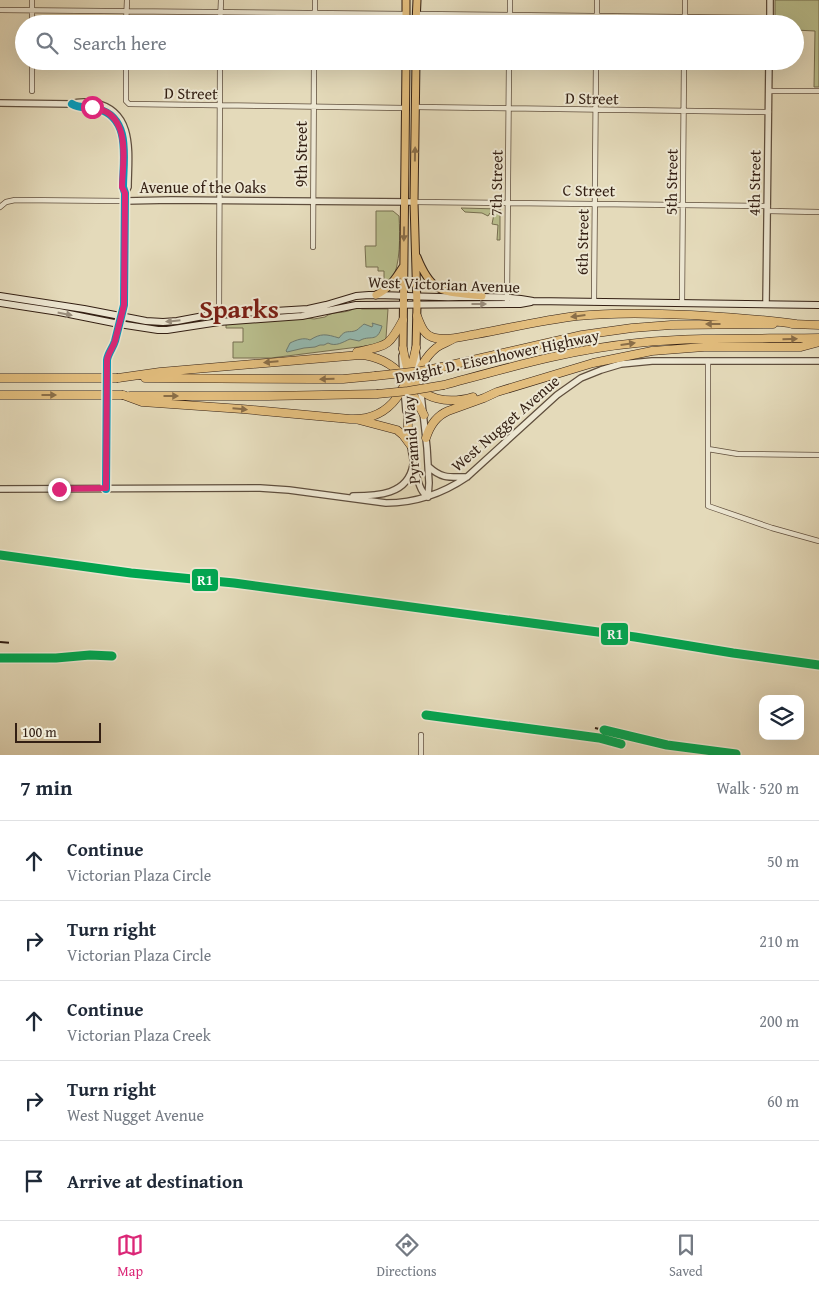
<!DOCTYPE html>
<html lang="en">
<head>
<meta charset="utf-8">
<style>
  :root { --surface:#fff; --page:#f6f6f7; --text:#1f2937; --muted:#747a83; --line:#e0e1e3; --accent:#db2777 }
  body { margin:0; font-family:"Gentium Book Plus",serif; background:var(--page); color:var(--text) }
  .controls { position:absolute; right:15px; bottom:15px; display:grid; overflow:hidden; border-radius:10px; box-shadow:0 5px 20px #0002 }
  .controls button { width:45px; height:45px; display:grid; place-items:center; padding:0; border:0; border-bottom:1px solid var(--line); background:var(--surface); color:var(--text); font:25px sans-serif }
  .scale { position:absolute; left:15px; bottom:12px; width:86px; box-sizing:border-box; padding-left:5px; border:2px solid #331f13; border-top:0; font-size:14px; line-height:18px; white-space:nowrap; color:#331f13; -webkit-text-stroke:4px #ede7d2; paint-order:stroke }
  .stop { position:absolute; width:15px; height:15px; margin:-11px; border:4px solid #db2777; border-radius:50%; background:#fff }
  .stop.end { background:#db2777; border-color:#fff; box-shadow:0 1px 5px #0008 }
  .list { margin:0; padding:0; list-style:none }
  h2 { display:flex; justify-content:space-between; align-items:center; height:65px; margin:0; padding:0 20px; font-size:21px }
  h2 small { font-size:16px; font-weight:400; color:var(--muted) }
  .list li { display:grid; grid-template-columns:32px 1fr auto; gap:15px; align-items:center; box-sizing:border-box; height:80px; padding:0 20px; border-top:1px solid var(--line) }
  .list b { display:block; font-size:19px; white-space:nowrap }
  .list p { margin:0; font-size:16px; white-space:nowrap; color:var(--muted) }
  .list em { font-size:16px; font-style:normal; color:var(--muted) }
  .icon { flex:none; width:28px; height:28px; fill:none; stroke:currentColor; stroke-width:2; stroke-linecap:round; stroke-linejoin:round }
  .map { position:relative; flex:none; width:819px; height:755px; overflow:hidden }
  .search { position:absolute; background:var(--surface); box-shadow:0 5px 20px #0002; left:15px; right:15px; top:15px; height:55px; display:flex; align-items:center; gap:12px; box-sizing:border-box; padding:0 18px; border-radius:28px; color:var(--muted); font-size:19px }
  .sheet { height:465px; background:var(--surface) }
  nav { display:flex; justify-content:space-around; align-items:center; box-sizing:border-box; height:70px; border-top:1px solid var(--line); background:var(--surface); font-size:14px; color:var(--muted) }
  nav a { display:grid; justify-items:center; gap:2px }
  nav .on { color:var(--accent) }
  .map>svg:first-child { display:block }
  .green { fill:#b9be8d; stroke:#766e50 }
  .water { fill:#95bab1; stroke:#6e7c72 }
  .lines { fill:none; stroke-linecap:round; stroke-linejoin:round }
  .minor-casing { stroke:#5f4e3d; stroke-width:6 }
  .tertiary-casing { stroke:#5f4e3d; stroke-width:8 }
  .secondary-casing { stroke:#331f13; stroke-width:8 }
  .primary-casing { stroke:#331f13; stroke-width:9 }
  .motorway-casing { stroke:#331f13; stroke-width:9 }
  .minor { stroke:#ede7d2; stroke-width:4.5 }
  .tertiary { stroke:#ede7d2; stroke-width:5.5 }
  .secondary { stroke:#ede7d2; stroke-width:6 }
  .primary { stroke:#e2bd7d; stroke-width:7 }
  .motorway { stroke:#e2bd7d; stroke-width:8 }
  .rail { stroke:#331f13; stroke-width:2; stroke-dasharray:9 9; stroke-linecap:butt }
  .motorway-bridge-casing { stroke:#331f13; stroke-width:9; stroke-linecap:butt }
  .motorway-bridge { stroke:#e2bd7d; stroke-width:8 }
  .bus-1-casing { stroke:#ede7d2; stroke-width:11 }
  .bus-1 { stroke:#059bbb; stroke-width:8 }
  .rail-1-casing { stroke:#ede7d2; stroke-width:12 }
  .rail-1 { stroke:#00a651; stroke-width:9 }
  .oneway { fill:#8a6e48 }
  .oneway2 { fill:#998d7c }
  .route { stroke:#db2777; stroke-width:6 }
  .labels { text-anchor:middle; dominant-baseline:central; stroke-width:4; stroke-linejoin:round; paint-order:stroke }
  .street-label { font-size:16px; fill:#331f13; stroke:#ede7d2 }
  .town-label { font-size:26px; font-weight:bold; fill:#7a1f14; stroke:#ede7d2 }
  .line-badge { stroke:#ede7d2; stroke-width:2 }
  .badge-label { font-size:14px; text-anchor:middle; font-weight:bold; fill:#fff }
</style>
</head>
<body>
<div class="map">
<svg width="819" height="755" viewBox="0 0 819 755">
  <rect width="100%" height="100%" fill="#e4daba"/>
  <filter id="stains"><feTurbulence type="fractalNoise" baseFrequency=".004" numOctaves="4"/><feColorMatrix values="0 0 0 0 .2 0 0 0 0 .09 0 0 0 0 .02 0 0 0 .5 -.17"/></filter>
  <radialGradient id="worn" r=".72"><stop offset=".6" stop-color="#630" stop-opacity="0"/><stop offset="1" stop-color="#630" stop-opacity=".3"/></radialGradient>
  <path class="green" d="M775,0H819V87H814L815,31L795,30V24H775Z
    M461,208L500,209V240H497L498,225L492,224L494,214L490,213L488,216L482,213L465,212Z
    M376,211H393L399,216C400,234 401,266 391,281L384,280V271H378V267H366L365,246H376Z
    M356,307L362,309H388L386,338L384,341L374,345L271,358H233V342H243V328H226V325L230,323L307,318L314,319L325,317C333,310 347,315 356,307Z"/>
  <path class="water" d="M372,323L382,326C377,344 370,334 359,341L350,339C343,342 336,347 328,343L324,345H320L315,347L304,348L287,352L286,351L290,343C296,340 304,337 310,340C321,333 326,334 339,338C346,328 349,334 357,330C358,329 363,325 364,324L372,327L373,325Z"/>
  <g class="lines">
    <g class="minor-casing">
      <path id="minor" d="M0,10L406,14
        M416,14L770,18
        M32,24V0
        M126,24L127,0
        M220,24L221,0
        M315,24V0
        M510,24V0
        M597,24V0
        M685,24V0
        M126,61V101L129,104L405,108
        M32,91V61
        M769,91H819
        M415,107L769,112
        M414,202L768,206
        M0,207L6,202L15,200L125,201
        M768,211L819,212
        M313,247L314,61
        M507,300L509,61
        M594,302L596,61
        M682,303L684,61
        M219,316L220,61
        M708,361V506L772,528L819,541
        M708,449L738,454L819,455
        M421,735V755"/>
    </g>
    <g class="tertiary-casing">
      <path id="tertiary" d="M770,24V0
        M0,103L72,104C79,101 88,102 95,103C136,112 128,156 128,187L125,193
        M72,104C79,109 90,106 98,109C132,118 123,160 123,187L125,193L124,305L115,341C113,348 108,353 107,360L106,489
        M125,201L171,200L414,202
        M766,304L769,61
        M416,350L427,448L429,483L428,497
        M402,356L403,377
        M404,388L406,411
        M408,428C410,441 415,482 423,492C423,493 427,496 428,497
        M429,467C442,479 450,477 467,477
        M0,489L260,488L289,490L386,503C416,503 442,494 467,477L557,395L581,378L601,370L621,364L652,361H819
        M353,496C377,496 408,495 413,465"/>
    </g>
    <g class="secondary-casing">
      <path id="secondary" d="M0,296L84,309L146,321L163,322L177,321L209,315L308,309L326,305L356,296L369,295C399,295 429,298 459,297C484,297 508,296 533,301L819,305
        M0,303L59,312L119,324L158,330H167L219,322L302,316L356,305L520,304L531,302"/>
    </g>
    <g class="primary-casing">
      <path id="primary" d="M406,24V0
        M416,24L417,0
        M416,61L414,202L417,305L416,348
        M417,257C433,297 445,291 482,296
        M376,295C389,289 396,278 403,267
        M403,349L406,61"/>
    </g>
    <g class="motorway-casing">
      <path id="motorway" d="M417,316C421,326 424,336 435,338C448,341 464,336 477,334C510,328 543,320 577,316C615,312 653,313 691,315C726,317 761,319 796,324
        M792,324L819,325
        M403,349C405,358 406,367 410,376C422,401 449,404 473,397
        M357,352C387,345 388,348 403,320
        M442,367L582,335L632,328L671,325L773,324
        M118,378L160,372L360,355C376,356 392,363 402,376
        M145,378L315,379H343L375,376
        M408,385L424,415
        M444,385C507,368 571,349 637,343C697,337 759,339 819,338
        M123,395L142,402L242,409L350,419C394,421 408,385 416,348
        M130,396H268L377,394
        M359,420L397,430L403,435L412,447
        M408,432C407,405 414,366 436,348C441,344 448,342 453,339
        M426,438C430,425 436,416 448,411L484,398L497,392L593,363L652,351L704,347H801L819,342"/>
    </g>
    <use href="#minor" class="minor"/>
    <use href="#tertiary" class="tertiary"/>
    <use href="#secondary" class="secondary"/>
    <use href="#primary" class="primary"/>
    <use href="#motorway" class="motorway"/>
    <path class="rail" d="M0,642L13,643
      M0,658H56L90,655L112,656
      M426,715L599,738L621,744
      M595,728L667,745L736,754"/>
    <g class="motorway-bridge-casing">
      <path id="motorway-bridge" d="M375,376L421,371L442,367
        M0,378H118
        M377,394L408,391L444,385
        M0,395H123"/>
    </g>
    <use href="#motorway-bridge" class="motorway-bridge"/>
    <g class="bus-1-casing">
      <path id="bus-1" d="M72,104C79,109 90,106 98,109C132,118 123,160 123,187L125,193L124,305L115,341C113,348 108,353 107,360L106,489"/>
    </g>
    <use href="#bus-1" class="bus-1"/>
    <g class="rail-1-casing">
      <path id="rail-1" d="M0,555L131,573L234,583L635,637L733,653L819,665
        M0,658H56L90,655L112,656
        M426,715L599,738L621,744
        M604,730L667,745L736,754"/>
    </g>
    <use href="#rail-1" class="rail-1"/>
  </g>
  <defs><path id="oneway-solid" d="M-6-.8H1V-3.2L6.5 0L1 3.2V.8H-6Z" transform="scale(1.25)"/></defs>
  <g class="oneway">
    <use href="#oneway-solid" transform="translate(415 154) rotate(-89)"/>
    <use href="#oneway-solid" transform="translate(404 234) rotate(91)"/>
    <use href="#oneway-solid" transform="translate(578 316) rotate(173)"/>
    <use href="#oneway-solid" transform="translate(713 324) rotate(180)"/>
    <use href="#oneway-solid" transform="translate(790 339) rotate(-1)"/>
    <use href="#oneway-solid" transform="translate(628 344) rotate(-8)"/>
    <use href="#oneway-solid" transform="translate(271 362) rotate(175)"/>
    <use href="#oneway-solid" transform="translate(327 379) rotate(179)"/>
    <use href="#oneway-solid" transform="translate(49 395)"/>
    <use href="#oneway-solid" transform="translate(171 396)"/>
    <use href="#oneway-solid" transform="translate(240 409) rotate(5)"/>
  </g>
  <g class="oneway2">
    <use href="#oneway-solid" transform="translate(479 304)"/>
    <use href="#oneway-solid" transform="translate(65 314) rotate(11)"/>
    <use href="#oneway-solid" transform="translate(173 321) rotate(174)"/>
  </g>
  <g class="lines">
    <path class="route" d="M59,489L106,488L107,360C108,353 113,348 115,341L124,305L125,193L122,187C123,158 132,113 92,107"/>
  </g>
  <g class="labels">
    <g class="street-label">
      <text transform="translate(191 93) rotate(1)">D Street</text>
      <text transform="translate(592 98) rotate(1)">D Street</text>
      <text transform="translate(301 154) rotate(-90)">9th Street</text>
      <text transform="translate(671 182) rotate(-89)">5th Street</text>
      <text transform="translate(496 183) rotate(-89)">7th Street</text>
      <text transform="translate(754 183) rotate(-89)">4th Street</text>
      <text x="203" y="187">Avenue of the Oaks</text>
      <text transform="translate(589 190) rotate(1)">C Street</text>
      <text transform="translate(582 242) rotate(-89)">6th Street</text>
      <text transform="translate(444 284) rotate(2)">West Victorian Avenue</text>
      <text transform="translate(497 356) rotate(-12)">Dwight D. Eisenhower Highway</text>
      <text transform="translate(505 423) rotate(-41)">West Nugget Avenue</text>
      <text transform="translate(411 440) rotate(-94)">Pyramid Way</text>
    </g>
    <g class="town-label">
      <text x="239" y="308">Sparks</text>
    </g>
  </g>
  <g class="line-badge">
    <rect x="191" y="568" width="28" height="24" rx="5" fill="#00a651"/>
    <rect x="600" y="622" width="29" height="24" rx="5" fill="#00a651"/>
  </g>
  <g class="badge-label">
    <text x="205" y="585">R1</text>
    <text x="615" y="639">R1</text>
  </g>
  <rect width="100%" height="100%" filter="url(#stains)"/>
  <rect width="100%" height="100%" fill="url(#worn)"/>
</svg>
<div class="controls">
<button><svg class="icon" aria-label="layers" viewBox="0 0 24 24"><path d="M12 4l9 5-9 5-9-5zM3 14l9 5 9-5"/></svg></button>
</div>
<div class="scale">100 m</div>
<div class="stop" style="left:92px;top:107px"></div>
<div class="stop end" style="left:59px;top:489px"></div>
<div class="search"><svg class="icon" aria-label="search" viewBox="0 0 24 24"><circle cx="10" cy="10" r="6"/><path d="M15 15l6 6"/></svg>Search here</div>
</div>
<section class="sheet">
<h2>7 min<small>Walk · 520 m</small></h2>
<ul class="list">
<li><svg class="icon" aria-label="ahead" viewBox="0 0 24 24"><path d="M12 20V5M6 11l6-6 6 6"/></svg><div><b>Continue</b><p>Victorian Plaza Circle</p></div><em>50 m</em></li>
<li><svg class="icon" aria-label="right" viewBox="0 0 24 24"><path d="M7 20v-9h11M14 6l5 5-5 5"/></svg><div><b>Turn right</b><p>Victorian Plaza Circle</p></div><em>210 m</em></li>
<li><svg class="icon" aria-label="ahead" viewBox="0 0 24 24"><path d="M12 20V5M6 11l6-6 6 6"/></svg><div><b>Continue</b><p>Victorian Plaza Creek</p></div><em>200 m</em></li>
<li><svg class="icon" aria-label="right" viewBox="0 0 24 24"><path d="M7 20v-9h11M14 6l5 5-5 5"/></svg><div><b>Turn right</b><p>West Nugget Avenue</p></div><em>60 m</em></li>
<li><svg class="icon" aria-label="arrive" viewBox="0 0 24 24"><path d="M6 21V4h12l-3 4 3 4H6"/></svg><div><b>Arrive at destination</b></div></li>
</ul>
</section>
<nav>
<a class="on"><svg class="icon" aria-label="map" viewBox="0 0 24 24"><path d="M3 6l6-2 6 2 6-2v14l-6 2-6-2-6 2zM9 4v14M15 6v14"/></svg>Map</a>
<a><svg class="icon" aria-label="directions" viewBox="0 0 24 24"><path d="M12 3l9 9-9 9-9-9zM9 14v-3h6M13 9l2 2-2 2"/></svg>Directions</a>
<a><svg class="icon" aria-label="saved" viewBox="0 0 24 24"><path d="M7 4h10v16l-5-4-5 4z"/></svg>Saved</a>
</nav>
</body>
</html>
